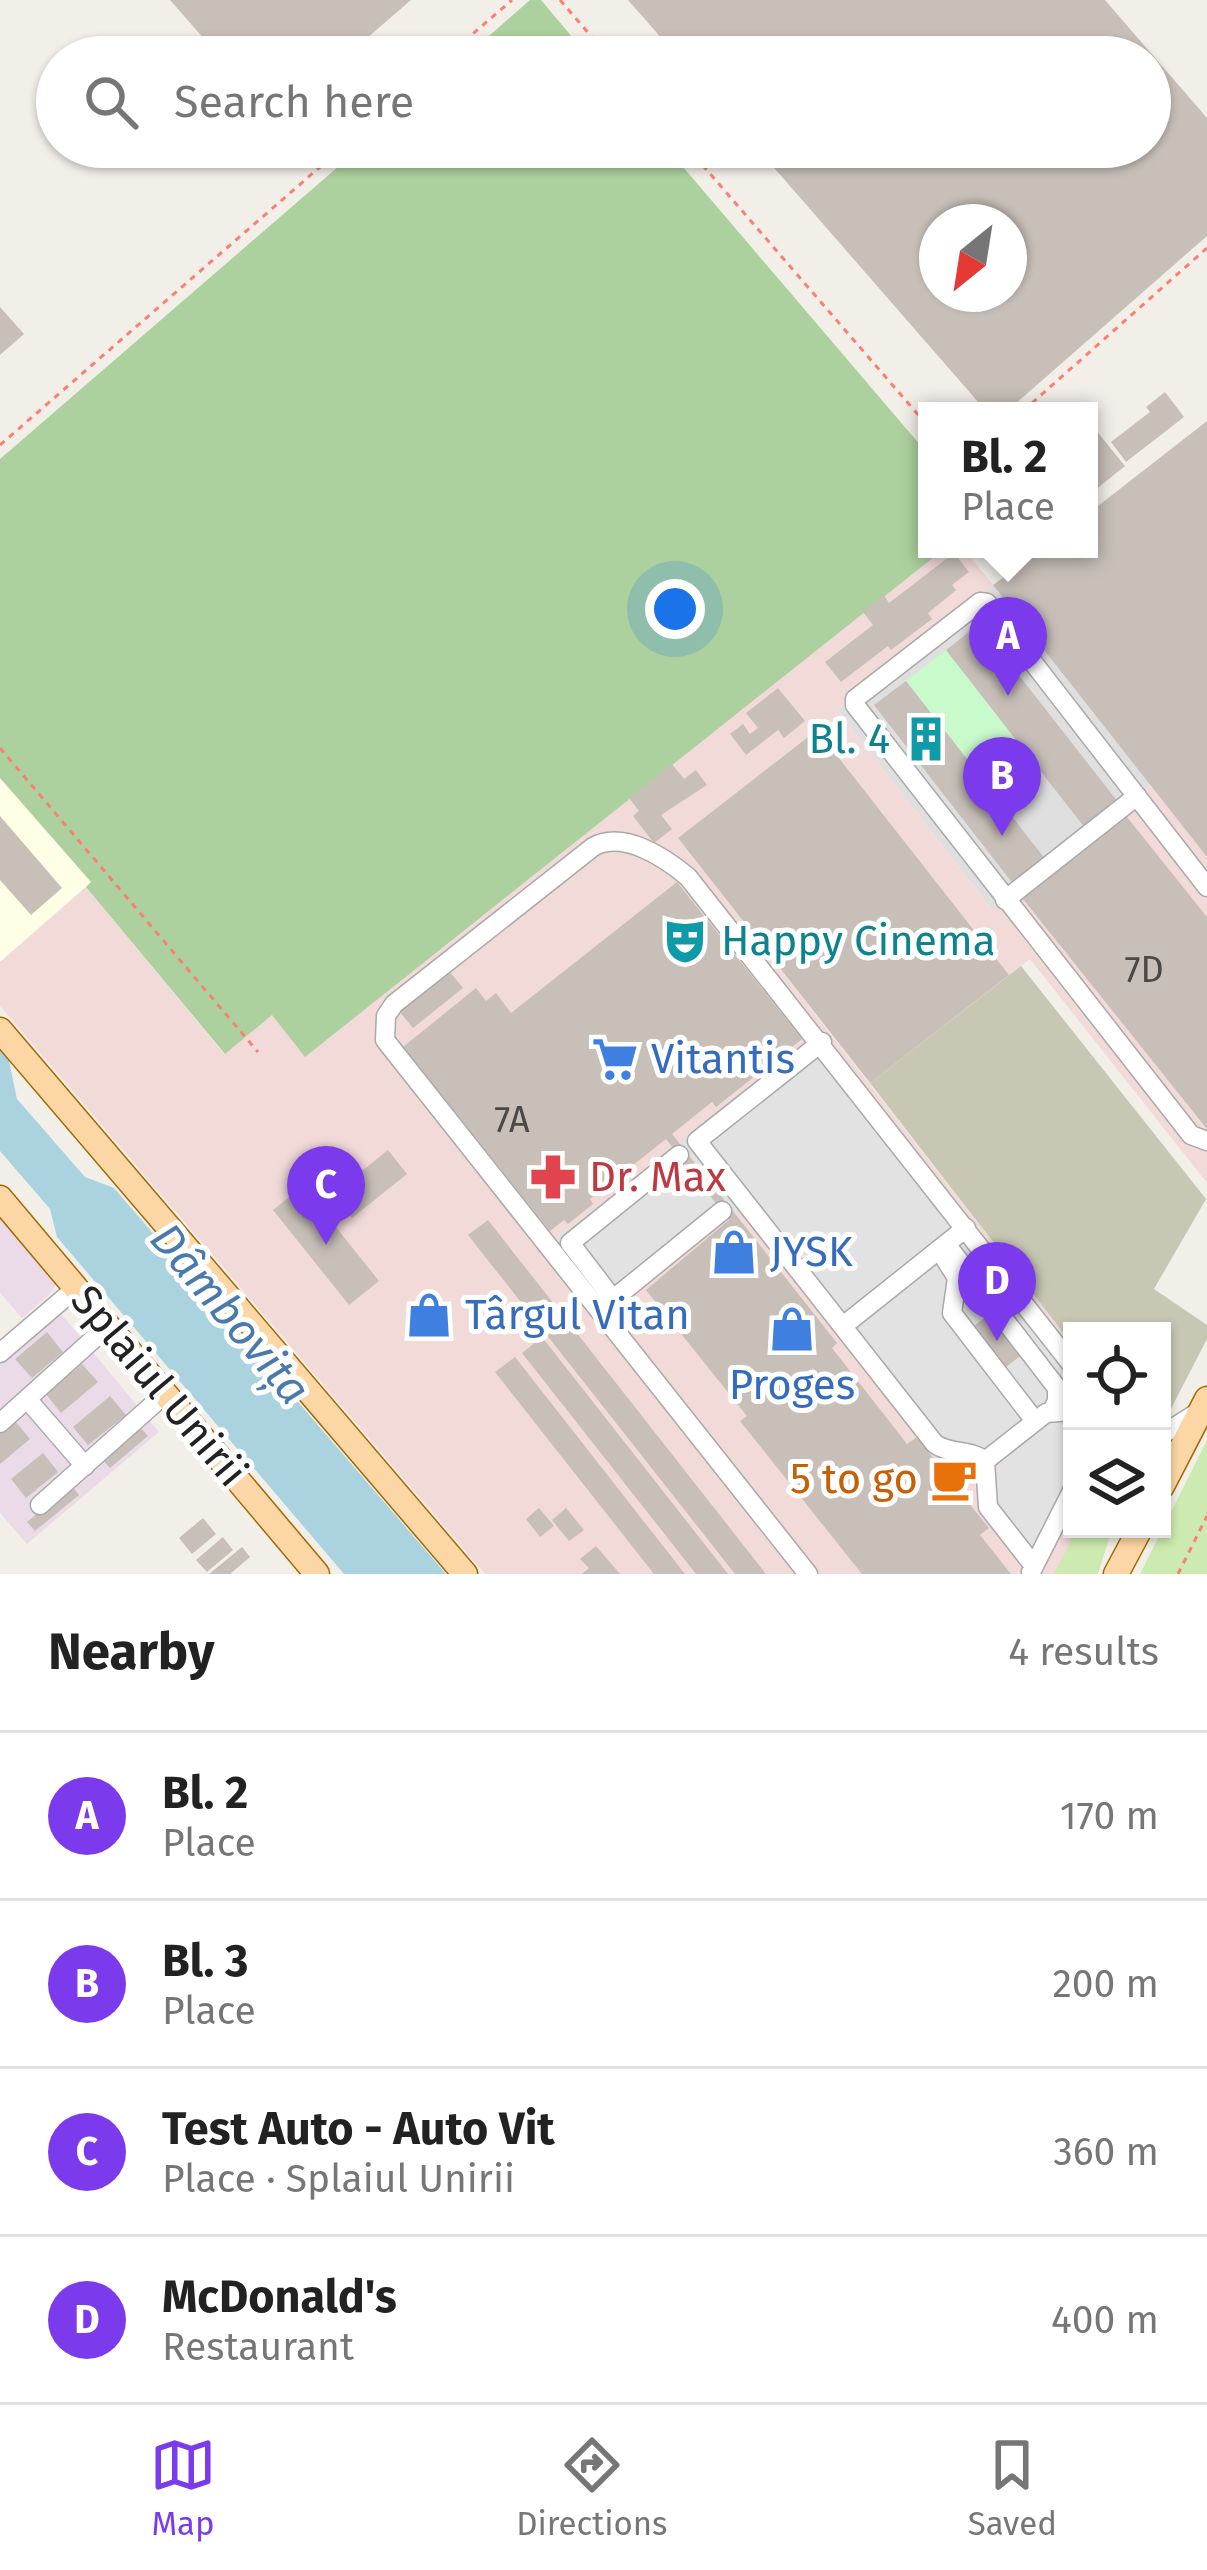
<!DOCTYPE html>
<html lang="en">
<head>
<meta charset="utf-8">
<style>
  :root { --surface:#fff; --page:#f2f2f2; --text:#222; --muted:#767676; --line:#e0e0e0; --accent:#7c3aed }
  body { margin:0; font-family:"Fira Sans",sans-serif; background:var(--page); color:var(--text) }
  .controls { position:absolute; right:36px; bottom:36px; display:grid; overflow:hidden; border-radius:0px; box-shadow:0 3px 9px #0004 }
  .controls button { width:108px; height:108px; display:grid; place-items:center; padding:0; border:0; border-bottom:3px solid var(--line); background:var(--surface); color:var(--text); font:60px sans-serif }
  .compass { position:absolute; left:919px; top:204px; width:108px; height:108px; border-radius:50%; background:var(--surface); box-shadow:0 3px 9px #0004; rotate:210deg }
  .you { position:absolute; left:675px; top:609px; width:42px; height:42px; margin:-30px; border:9px solid #fff; border-radius:50%; background:#1a73e8; box-shadow:0 0 0 18px #1a73e833 }
  .badge { display:grid; place-items:center; width:78px; height:78px; border-radius:50%; background:var(--accent); color:#fff; font-size:39px; font-weight:700 }
  .pin { position:absolute; translate:-50% -99px; filter:drop-shadow(0 3px 6px #0008) }
  .pin::after { content:''; position:absolute; top:63px; width:42px; height:36px; background:inherit; clip-path:polygon(0 0,100% 0,50% 100%) }
  .popup { position:absolute; left:918px; top:402px; width:180px; height:156px; box-sizing:border-box; display:grid; place-content:center; border-radius:0px; background:var(--surface); filter:drop-shadow(0 3px 9px #0005); font-size:39px; white-space:nowrap; color:var(--muted) }
  .popup b { font-size:45px; color:var(--text) }
  .popup::after { content:''; position:absolute; left:50%; top:100%; margin-left:-24px; border:24px solid transparent; border-top-color:var(--surface) }
  .list { margin:0; padding:0; list-style:none }
  h2 { display:flex; justify-content:space-between; align-items:center; height:156px; margin:0; padding:0 48px; font-size:51px }
  h2 small { font-size:39px; font-weight:400; color:var(--muted) }
  .list li { display:grid; grid-template-columns:78px 1fr auto; gap:36px; align-items:center; box-sizing:border-box; height:168px; padding:0 48px; border-top:3px solid var(--line) }
  .list b { display:block; font-size:45px; white-space:nowrap }
  .list p { margin:0; font-size:39px; white-space:nowrap; color:var(--muted) }
  .list em { font-size:39px; font-style:normal; color:var(--muted) }
  .icon { flex:none; width:66px; height:66px; fill:none; stroke:currentColor; stroke-width:2; stroke-linecap:round; stroke-linejoin:round }
  .map { position:relative; flex:none; width:1207px; height:1574px; overflow:hidden }
  .search { position:absolute; background:var(--surface); box-shadow:0 3px 9px #0004; left:36px; right:36px; top:36px; height:132px; display:flex; align-items:center; gap:30px; box-sizing:border-box; padding:0 42px; border-radius:66px; color:var(--muted); font-size:45px }
  .sheet { height:828px; background:var(--surface) }
  nav { display:flex; justify-content:space-around; align-items:center; box-sizing:border-box; height:168px; border-top:3px solid var(--line); background:var(--surface); font-size:33px; color:var(--muted) }
  nav a { display:grid; justify-items:center; gap:6px }
  nav .on { color:var(--accent) }
  .map>svg:first-child { display:block }
  .residential { fill:#e0dfdf }
  .commercial { fill:#f2dad9 }
  .industrial { fill:#ebdbe8 }
  .education { fill:#ffffe5 }
  .construction { fill:#c7c7b4 }
  .grass { fill:#cdebb0 }
  .forest { fill:#add19e }
  .park { fill:#c8facc }
  .parking { fill:#e2e2e2 }
  .water { fill:#aad3df }
  .building { fill:#c7bfb8; fill-rule:evenodd }
  .lines { fill:none; stroke-linecap:round; stroke-linejoin:round }
  .minor-casing { stroke:#a9a9a9; stroke-width:21 }
  .major-casing { stroke:#a06b00; stroke-width:27 }
  .path { stroke:#fa8072; stroke-width:3; stroke-dasharray:6 6; stroke-linecap:butt }
  .minor { stroke:#fff; stroke-width:18 }
  .major { stroke:#fcd6a4; stroke-width:24 }
  .labels { text-anchor:middle; dominant-baseline:central; stroke-width:10; stroke-linejoin:round; paint-order:stroke }
  .number-label { font-size:36px; fill:#4b4948 }
  .culture-label { font-size:42px; fill:#0d838f; stroke:#fff; text-anchor:end }
  .shop-label { font-size:42px; fill:#366cbe; stroke:#fff; text-anchor:start }
  .health-label { font-size:42px; fill:#be3a42; stroke:#fff; text-anchor:start }
  .street-label { font-size:42px; fill:#222; stroke:#fff }
  .food-label { font-size:42px; fill:#c56008; stroke:#fff; text-anchor:end }
  .water-label { font-size:45px; font-style:italic; fill:#4a7aab; stroke:#fff }
</style>
</head>
<body>
<div class="map">
<svg width="1207" height="1574" viewBox="0 0 1207 1574">
  <rect width="100%" height="100%" fill="#f2efe9"/>
  <path class="residential" d="M993,585L1151,785L992,910L837,710Z"/>
  <path class="commercial" d="M944,549H964L993,585L837,710L991,909L1151,785L1207,857V1183L1030,959L1009,975L817,730L678,838L1072,1344V1529H1112L1090,1574H485L0,1006V962L86,887L224,1054L272,1015L305,1056L620,801Z"/>
  <path class="industrial" d="M0,1209L58,1282L49,1295L22,1318L0,1293Z
    M62,1315L159,1432L27,1544L0,1513V1361L49,1319Z"/>
  <path class="education" d="M0,778L91,882L0,962Z"/>
  <path class="construction" d="M1021,966L1206,1199L1154,1289L1207,1325V1339L1162,1426V1331H1072V1344L870,1083Z"/>
  <path class="grass" d="M1207,1440V1574H1140Z
    M1077,1529H1112L1098,1574H1054Z"/>
  <path class="forest" d="M530,0H541L589,57H465Z
    M361,147H666L927,453V549H944L305,1057L272,1015L225,1054L86,887L91,882L0,778V459Z"/>
  <path class="park" d="M946,650L1038,769L999,800L906,681Z"/>
  <path class="parking" d="M811,1042L1072,1378V1480L1034,1554L994,1504L998,1464L985,1449L940,1437L752,1199L616,1310L557,1237Z"/>
  <path class="water" d="M0,1050L9,1061L17,1099L85,1177L114,1188L446,1574H344L57,1237L50,1209L0,1151Z"/>
  <path class="building" d="M170,0H411L345,57H220Z
    M628,0H1105L1207,118V236L1007,411H986L756,147H1150V57H678ZM937,222H1009V294H937Z
    M0,307L24,334L0,355Z
    M1165,392L1184,417L1126,462L1111,442L1150,412L1146,407Z
    M1207,421V857L993,585L1042,549H1089V513Z
    M1095,429L1125,466L1089,495V434Z
    M954,553L969,572L952,585L956,590L928,613L932,619L891,650L888,646L841,682L825,662L873,625L863,612L884,595L889,603Z
    M979,624L1118,802L1085,828L946,650Z
    M906,681L1046,860L1014,885L874,705Z
    M778,688L805,721L784,738L778,730L746,755L730,734L743,724L750,734L758,728L746,713Z
    M817,730L1009,975L870,1083L678,838Z
    M672,764L684,779L696,770L707,785L661,815L672,829L654,843L633,816L639,811L629,798Z
    M0,816L62,888L31,915L0,880Z
    M1127,817L1207,917V1129L1023,899Z
    M677,882L802,1039L716,1107L712,1102L672,1134L837,1343L832,1348L907,1444L917,1437L946,1475L972,1472L963,1496L989,1528L980,1535L1011,1574H862L740,1421L747,1416L646,1290L729,1220L666,1139L590,1199L593,1204L568,1224L564,1220L550,1231L403,1047L476,988L486,1001L496,993L511,1013Z
    M449,971L463,988L413,1028L399,1011Z
    M388,1150L407,1174L352,1218L333,1194Z
    M344,1151L351,1161L323,1183L315,1174Z
    M303,1186L379,1281L349,1305L273,1210Z
    M488,1220L766,1574H735L468,1235Z
    M992,1312L1024,1353L1002,1370L970,1329Z
    M47,1332L63,1352L32,1378L15,1359Z
    M542,1337L728,1574H696L522,1353Z
    M515,1357L685,1574H654L495,1372Z
    M82,1364L98,1382L61,1413L46,1394Z
    M110,1396L126,1415L88,1445L73,1427Z
    M15,1421L30,1439L0,1464V1433Z
    M139,1426L148,1436L110,1468L101,1458Z
    M43,1453L58,1472L26,1498L11,1479Z
    M72,1486L79,1495L35,1531L27,1522Z
    M539,1508L554,1526L540,1537L526,1519Z
    M566,1508L584,1530L569,1541L552,1520Z
    M203,1518L216,1534L192,1554L179,1538Z
    M223,1537L233,1550L207,1572L196,1560Z
    M596,1546L620,1574H582L589,1568L580,1559Z
    M242,1547L250,1557L230,1574H209Z"/>
  <g class="lines">
    <g class="minor-casing">
      <path id="minor" d="M1207,887L987,603L980,602L855,699V705L1191,1135L1207,1141
        M1005,900L1137,796
        M822,1042L697,1141L935,1444C951,1455 971,1449 985,1461
        M946,1244L1057,1388V1401L1052,1411
        M945,1259L957,1278L952,1313L1035,1421
        M613,1299L570,1243L679,1155
        M606,1305L722,1211
        M843,1326L966,1228
        M0,1353L76,1288
        M28,1400L85,1466
        M0,1423L108,1326
        M1162,1435L1198,1412
        M985,1461L988,1507L1034,1566
        M985,1461L1046,1413L1072,1411
        M40,1505L165,1394
        M1031,1572L1072,1491
        M808,1574L385,1040L386,1016L394,1004L593,847C623,830 664,857 688,877L1072,1365"/>
    </g>
    <g class="major-casing">
      <path id="major" d="M0,1030L465,1574
        M0,1198L317,1574
        M1162,1486L1207,1399
        M1116,1574L1140,1529"/>
    </g>
    <path class="path" d="M560,0L609,57
      M446,57L512,0
      M687,147L927,425
      M1023,411L1207,248
      M0,445L343,147
      M0,748L258,1052
      M1178,1574L1207,1516"/>
    <use href="#minor" class="minor"/>
    <use href="#major" class="major"/>
  </g>
  <defs>
    <g id="building-bare" transform="scale(3.6)"><path d="M-4-6H4V6H1V3H-1V6H-4ZM-2.5-4.3h1.7v1.8h-1.7ZM.8-4.3h1.7v1.8H.8ZM-2.5-1h1.7V.8h-1.7ZM.8-1h1.7V.8H.8Z" fill="#0f9aa8" stroke="#fff" stroke-width="2.5" paint-order="stroke"/></g>
    <g id="theatre-bare" transform="scale(3.6)"><path d="M-5-5.5Q0-4 5-5.5V0Q5 5 0 6Q-5 5-5 0ZM-3.3-2.5H-1v1.5H-3.3ZM1-2.5H3.3v1.5H1ZM-2.8 1Q0 5.5 2.8 1Z" fill="#0f9aa8" stroke="#fff" stroke-width="2.5" paint-order="stroke"/></g>
    <g id="supermarket-bare" transform="scale(3.6)"><path d="M-6-5.5h2.5l.6 2H6L4.5 2H-2.5L-4.4-4H-6ZM-1.5 3.2a1.3 1.3 0 1 0 .1 0ZM3 3.2a1.3 1.3 0 1 0 .1 0Z" fill="#3f7fe0" stroke="#fff" stroke-width="2.5" paint-order="stroke"/></g>
    <g id="pharmacy-bare" transform="scale(3.6)"><path d="M-2-6h4v4h4v4h-4v4h-4v-4h-4v-4h4Z" fill="#e0444e" stroke="#fff" stroke-width="2.5" paint-order="stroke"/></g>
    <g id="shop-bare" transform="scale(3.6)"><path d="M-5-2.5h2.3a2.7 3.5 0 0 1 5.4 0H5L5.5 6h-11ZM-1.5-2.5h3a1.5 2.3 0 0 0-3 0Z" fill="#3f7fe0" stroke="#fff" stroke-width="2.5" paint-order="stroke"/></g>
    <g id="cafe-bare" transform="scale(3.6)"><path d="M-5.5-4.5H6V0H3Q3 3.5 0 3.5H-2.5Q-5.5 3.5-5.5 0ZM3-3.2v2h1.7v-2ZM-6 4.5H4V6H-6Z" fill="#e8710a" stroke="#fff" stroke-width="2.5" paint-order="stroke"/></g>
  </defs>
  <g fill-rule="evenodd">
    <use href="#building-bare" x="926" y="739"/>
    <use href="#theatre-bare" x="685" y="941"/>
    <use href="#supermarket-bare" x="615" y="1059"/>
    <use href="#pharmacy-bare" x="553" y="1177"/>
    <use href="#shop-bare" x="734" y="1252"/>
    <use href="#shop-bare" x="429" y="1315"/>
    <use href="#shop-bare" x="792" y="1329"/>
    <use href="#cafe-bare" x="954" y="1479"/>
  </g>
  <g class="labels">
    <g class="number-label">
      <text x="1144" y="970">7D</text>
      <text x="512" y="1120">7A</text>
    </g>
    <g class="culture-label">
      <text x="890" y="739">Bl. 4</text>
      <text x="721" y="941" text-anchor="start">Happy Cinema</text>
    </g>
    <g class="shop-label">
      <text x="651" y="1059">Vitantis</text>
      <text x="770" y="1252">JYSK</text>
      <text x="465" y="1315">Târgul Vitan</text>
      <text x="792" y="1385" text-anchor="middle">Proges</text>
    </g>
    <g class="health-label">
      <text x="589" y="1177">Dr. Max</text>
    </g>
    <g class="street-label">
      <text transform="translate(159 1386) rotate(50)">Splaiul Unirii</text>
    </g>
    <g class="food-label">
      <text x="918" y="1479">5 to go</text>
    </g>
    <g class="water-label">
      <text transform="translate(230 1314) rotate(50)">Dâmbovița</text>
    </g>
  </g>
</svg>
<div class="controls">
<button><svg class="icon" aria-label="locate" viewBox="0 0 24 24"><circle cx="12" cy="12" r="6"/><path d="M12 2v4M12 18v4M2 12h4M18 12h4"/></svg></button>
<button><svg class="icon" aria-label="layers" viewBox="0 0 24 24"><path d="M12 4l9 5-9 5-9-5zM3 14l9 5 9-5"/></svg></button>
</div>
<svg class="compass" viewBox="-18 -18 36 36"><path d="M0-13l5 13h-10z" fill="#e53935"/><path d="M0 13l5-13h-10z" fill="#767676"/></svg>
<div class="you"></div>
<div class="pin badge" style="left:1008px;top:696px">A</div>
<div class="popup"><b>Bl. 2</b>Place</div>
<div class="pin badge" style="left:1002px;top:836px">B</div>
<div class="pin badge" style="left:326px;top:1245px">C</div>
<div class="pin badge" style="left:997px;top:1341px">D</div>
<div class="search"><svg class="icon" aria-label="search" viewBox="0 0 24 24"><circle cx="10" cy="10" r="6"/><path d="M15 15l6 6"/></svg>Search here</div>
</div>
<section class="sheet">
<h2>Nearby<small>4 results</small></h2>
<ul class="list">
<li><span class="badge">A</span><div><b>Bl. 2</b><p>Place</p></div><em>170 m</em></li>
<li><span class="badge">B</span><div><b>Bl. 3</b><p>Place</p></div><em>200 m</em></li>
<li><span class="badge">C</span><div><b>Test Auto - Auto Vit</b><p>Place · Splaiul Unirii</p></div><em>360 m</em></li>
<li><span class="badge">D</span><div><b>McDonald's</b><p>Restaurant</p></div><em>400 m</em></li>
</ul>
</section>
<nav>
<a class="on"><svg class="icon" aria-label="map" viewBox="0 0 24 24"><path d="M3 6l6-2 6 2 6-2v14l-6 2-6-2-6 2zM9 4v14M15 6v14"/></svg>Map</a>
<a><svg class="icon" aria-label="directions" viewBox="0 0 24 24"><path d="M12 3l9 9-9 9-9-9zM9 14v-3h6M13 9l2 2-2 2"/></svg>Directions</a>
<a><svg class="icon" aria-label="saved" viewBox="0 0 24 24"><path d="M7 4h10v16l-5-4-5 4z"/></svg>Saved</a>
</nav>
</body>
</html>
